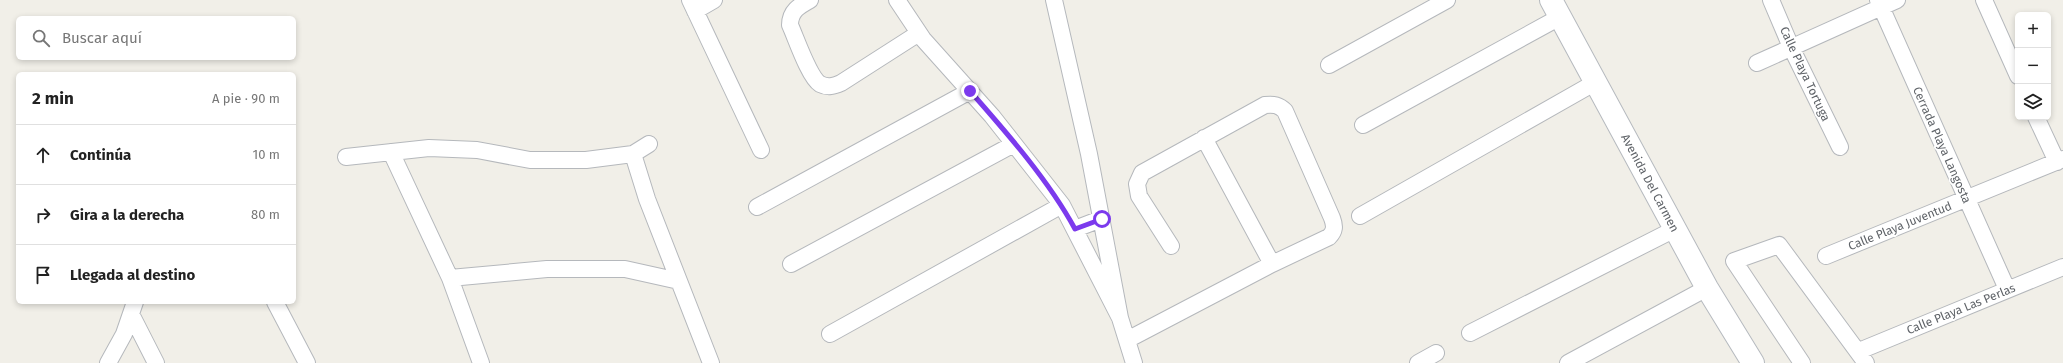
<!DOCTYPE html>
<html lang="es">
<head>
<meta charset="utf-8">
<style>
  :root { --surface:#fff; --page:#f2f2f2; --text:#222; --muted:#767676; --line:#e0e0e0 }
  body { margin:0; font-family:"Fira Sans",sans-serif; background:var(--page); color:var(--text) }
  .controls { position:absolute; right:12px; top:12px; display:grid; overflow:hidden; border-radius:6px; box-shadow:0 2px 6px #0003 }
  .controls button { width:36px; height:36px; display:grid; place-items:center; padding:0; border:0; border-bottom:1px solid var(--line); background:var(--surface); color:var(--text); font:20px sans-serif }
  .stop { position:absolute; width:12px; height:12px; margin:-9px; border:3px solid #7c3aed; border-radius:50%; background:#fff }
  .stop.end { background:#7c3aed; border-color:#fff; box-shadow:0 1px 4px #0008 }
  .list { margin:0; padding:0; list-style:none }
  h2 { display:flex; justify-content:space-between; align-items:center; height:52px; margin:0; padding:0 16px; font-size:17px }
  h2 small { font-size:13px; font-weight:400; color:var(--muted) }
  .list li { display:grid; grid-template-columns:26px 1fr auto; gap:12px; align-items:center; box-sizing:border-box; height:60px; padding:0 16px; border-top:1px solid var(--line) }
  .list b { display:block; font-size:15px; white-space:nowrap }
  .list em { font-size:13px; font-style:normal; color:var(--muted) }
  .icon { flex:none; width:22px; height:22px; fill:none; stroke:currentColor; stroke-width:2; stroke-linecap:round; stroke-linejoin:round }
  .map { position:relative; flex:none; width:2063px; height:363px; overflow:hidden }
  .search { position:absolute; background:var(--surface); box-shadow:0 2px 6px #0003; left:16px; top:16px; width:280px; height:44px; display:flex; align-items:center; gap:10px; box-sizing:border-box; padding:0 14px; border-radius:6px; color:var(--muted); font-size:15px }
  .panel { position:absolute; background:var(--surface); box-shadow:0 2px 6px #0003; left:16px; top:72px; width:280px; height:232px; border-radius:6px }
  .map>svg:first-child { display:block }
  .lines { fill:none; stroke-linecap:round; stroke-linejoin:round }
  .minor-casing { stroke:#b5b8bc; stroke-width:18 }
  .secondary-casing { stroke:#b6babf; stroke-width:24 }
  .minor { stroke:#fff; stroke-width:16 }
  .secondary { stroke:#fff; stroke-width:22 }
  .route { stroke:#7c3aed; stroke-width:5 }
  .labels { text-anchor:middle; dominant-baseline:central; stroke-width:3.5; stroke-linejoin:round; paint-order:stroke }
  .street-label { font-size:12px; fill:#5f6368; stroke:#fff }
</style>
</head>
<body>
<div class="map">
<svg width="2063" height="363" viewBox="0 0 2063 363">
  <rect width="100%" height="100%" fill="#f1efe8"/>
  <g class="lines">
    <g class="minor-casing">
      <path id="minor" d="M690,0L761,150
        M810,0C799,6 790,11 790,25C796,38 809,77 820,84C828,88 834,86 841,83L919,33
        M897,0L923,39L992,116L1062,205L1120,318
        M1054,0L1089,154L1120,318L1134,363
        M1771,0L1791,47L1840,147
        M1878,0L2007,289
        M1984,0L2018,76
        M695,11L714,0
        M1757,63L1897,0
        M1329,65L1447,0
        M2036,117L2057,162
        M1363,125L1560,17
        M1204,138L1272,264
        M391,152L450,278L481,363
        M633,154L647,199L711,363
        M346,157L429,148L477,150L530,160H586L633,154L649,144
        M757,207L970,91
        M1360,216L1596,82
        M1075,229L1101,219
        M1826,256L2063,159
        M791,264L1014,144
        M450,278L547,269H625L679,281
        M275,302L307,363
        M131,314L156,363
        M1470,333L1675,229
        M830,334L1062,205
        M1127,340L1272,264L1329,237C1335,231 1335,226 1332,218L1285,111C1279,105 1274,104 1265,105L1142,173L1137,184L1139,196L1171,246
        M1859,351L2063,267
        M108,363L124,334L135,302
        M1418,363L1436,353
        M1568,363L1707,288
        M1802,363L1734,261L1779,245L1866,363"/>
    </g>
    <g class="secondary-casing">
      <path id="secondary" d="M1551,0L1707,288L1753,363"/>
    </g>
    <use href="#minor" class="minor"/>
    <use href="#secondary" class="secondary"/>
  </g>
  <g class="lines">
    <path class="route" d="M970,91C1007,133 1049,181 1075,229L1102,219"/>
  </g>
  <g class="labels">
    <g class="street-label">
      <text transform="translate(1805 74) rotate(65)">Calle Playa Tortuga</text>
      <text transform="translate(1942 145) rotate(66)">Cerrada Playa Langosta</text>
      <text transform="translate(1650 183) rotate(62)">Avenida Del Carmen</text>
      <text transform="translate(1900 226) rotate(-22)">Calle Playa Juventud</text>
      <text transform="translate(1961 309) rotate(-22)">Calle Playa Las Perlas</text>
    </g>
  </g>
</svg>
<div class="controls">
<button>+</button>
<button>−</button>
<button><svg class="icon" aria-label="layers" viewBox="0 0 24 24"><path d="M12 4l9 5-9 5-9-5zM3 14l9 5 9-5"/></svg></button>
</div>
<div class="stop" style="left:1102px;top:219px"></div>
<div class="stop end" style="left:970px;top:91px"></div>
<div class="search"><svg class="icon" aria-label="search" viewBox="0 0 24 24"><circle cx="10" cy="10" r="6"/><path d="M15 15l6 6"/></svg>Buscar aquí</div>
<section class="panel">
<h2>2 min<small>A pie · 90 m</small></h2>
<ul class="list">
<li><svg class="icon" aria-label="ahead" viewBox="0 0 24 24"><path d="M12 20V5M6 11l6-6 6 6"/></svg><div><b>Continúa</b></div><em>10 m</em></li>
<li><svg class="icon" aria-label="right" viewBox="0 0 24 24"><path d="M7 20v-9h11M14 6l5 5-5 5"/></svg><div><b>Gira a la derecha</b></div><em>80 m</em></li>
<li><svg class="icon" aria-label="arrive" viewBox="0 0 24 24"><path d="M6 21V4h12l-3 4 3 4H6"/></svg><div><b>Llegada al destino</b></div></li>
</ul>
</section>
</div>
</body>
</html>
